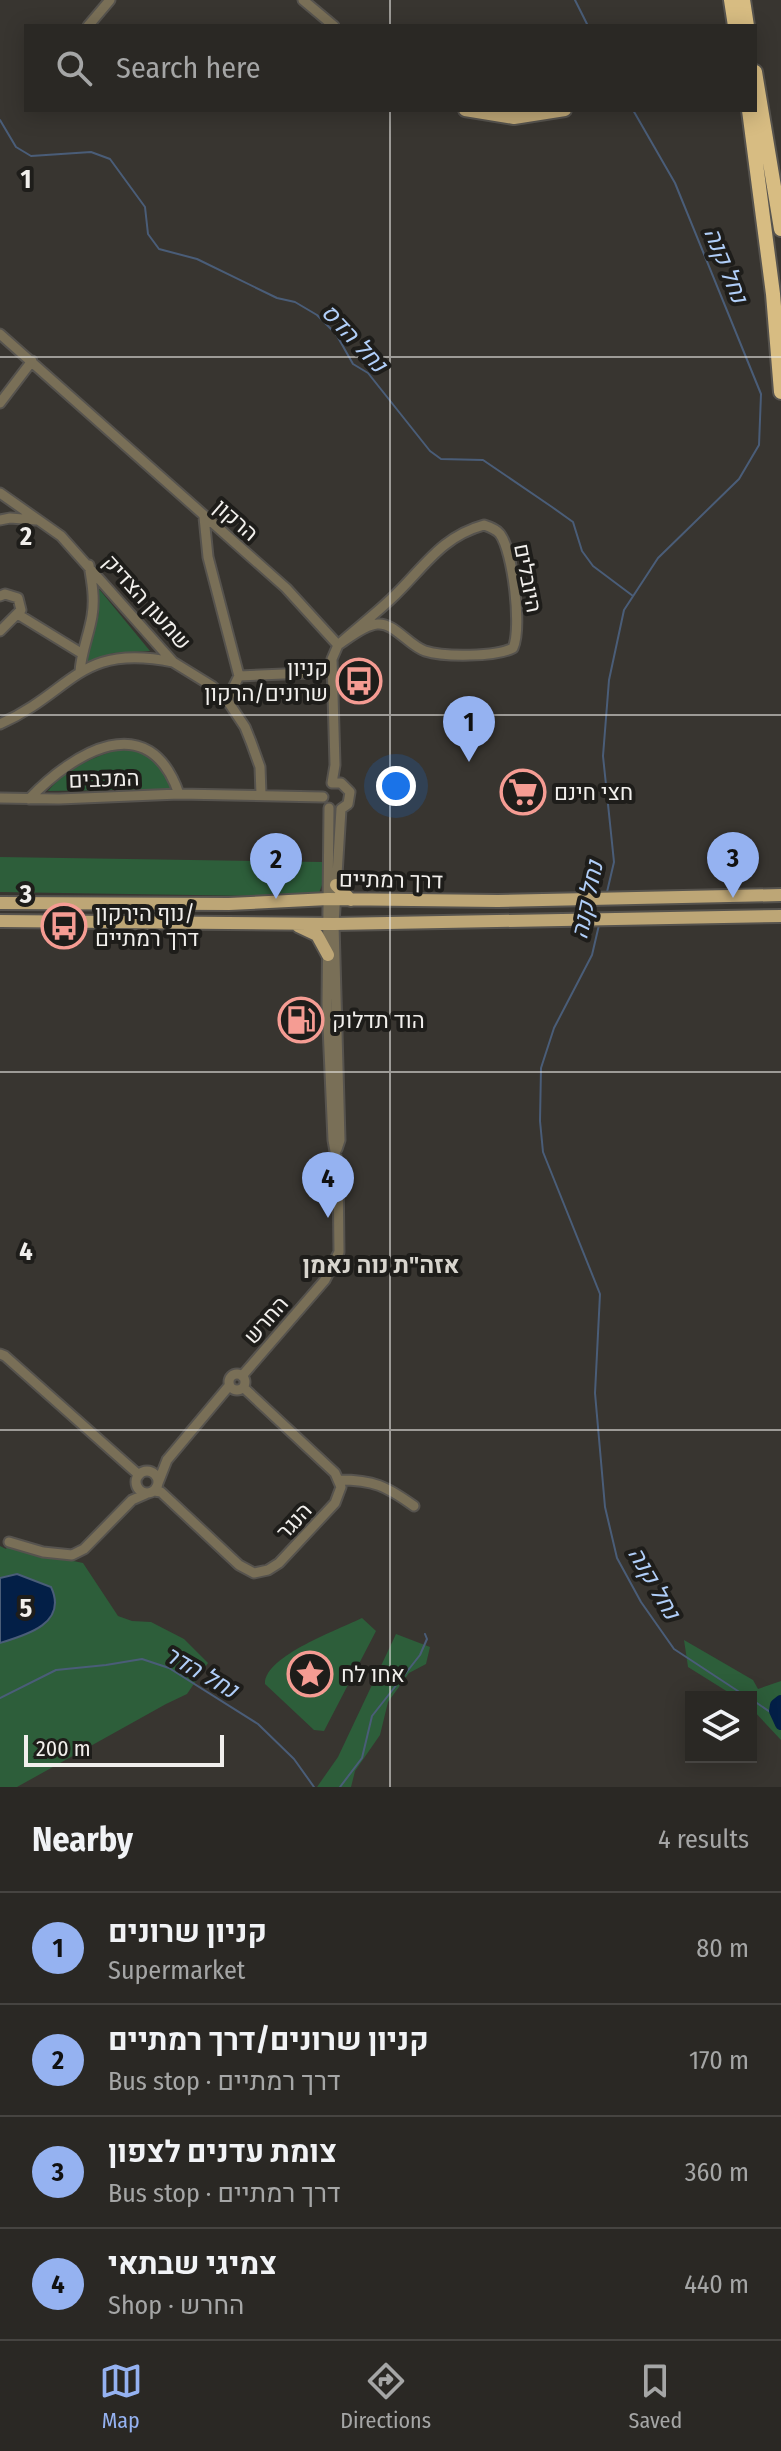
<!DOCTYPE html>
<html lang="en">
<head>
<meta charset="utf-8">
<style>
  :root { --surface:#2a2824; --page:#32302c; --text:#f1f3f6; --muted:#a5a6a6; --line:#464441; --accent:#95b2f1 }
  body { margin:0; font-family:"Fira Sans Condensed",Heebo,sans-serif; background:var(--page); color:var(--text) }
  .controls { position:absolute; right:24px; bottom:24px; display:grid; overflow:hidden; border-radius:0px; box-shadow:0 4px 20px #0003 }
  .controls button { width:72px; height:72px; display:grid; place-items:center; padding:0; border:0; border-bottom:2px solid var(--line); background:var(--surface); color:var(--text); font:40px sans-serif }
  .scale { position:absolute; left:24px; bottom:20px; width:200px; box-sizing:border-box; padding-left:8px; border:4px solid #f1efec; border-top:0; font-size:22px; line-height:28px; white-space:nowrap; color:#f1efec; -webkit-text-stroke:6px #1e1d1a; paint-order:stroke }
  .you { position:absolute; left:396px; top:786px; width:28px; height:28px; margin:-20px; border:6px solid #fff; border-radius:50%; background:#1a73e8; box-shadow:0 0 0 12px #1a73e833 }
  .badge { display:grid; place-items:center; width:52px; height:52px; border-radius:50%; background:var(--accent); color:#111; font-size:26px; font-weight:700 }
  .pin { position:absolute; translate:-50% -66px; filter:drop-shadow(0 2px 4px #0008) }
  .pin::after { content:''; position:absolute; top:42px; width:28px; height:24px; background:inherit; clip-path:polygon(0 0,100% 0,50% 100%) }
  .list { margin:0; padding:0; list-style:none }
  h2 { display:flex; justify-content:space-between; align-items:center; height:104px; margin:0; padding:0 32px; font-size:34px }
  h2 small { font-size:26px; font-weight:400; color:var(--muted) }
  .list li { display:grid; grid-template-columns:52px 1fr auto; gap:24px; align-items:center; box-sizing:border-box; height:112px; padding:0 32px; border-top:2px solid var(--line) }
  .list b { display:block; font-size:30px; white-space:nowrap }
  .list p { margin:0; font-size:26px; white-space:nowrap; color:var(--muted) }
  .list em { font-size:26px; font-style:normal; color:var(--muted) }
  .icon { flex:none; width:44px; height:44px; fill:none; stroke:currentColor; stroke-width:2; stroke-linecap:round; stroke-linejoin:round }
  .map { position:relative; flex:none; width:781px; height:1787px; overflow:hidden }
  .search { position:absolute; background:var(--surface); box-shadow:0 4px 20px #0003; left:24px; right:24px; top:24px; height:88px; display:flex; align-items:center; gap:20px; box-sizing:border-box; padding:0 28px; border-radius:0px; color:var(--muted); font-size:30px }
  .sheet { height:552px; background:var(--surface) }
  nav { display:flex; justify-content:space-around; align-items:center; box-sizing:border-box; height:112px; border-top:2px solid var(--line); background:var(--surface); font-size:22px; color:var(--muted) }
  nav a { display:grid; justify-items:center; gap:4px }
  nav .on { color:var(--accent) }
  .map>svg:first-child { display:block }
  .green { fill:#2d5e3a }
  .water { fill:#031f47; stroke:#4a5d78; stroke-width:2 }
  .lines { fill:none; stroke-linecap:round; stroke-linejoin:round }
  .stream { stroke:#4a5d78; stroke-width:2 }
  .river { stroke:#031f47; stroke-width:12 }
  .minor-casing { stroke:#56534e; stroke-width:13 }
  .major-casing { stroke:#56534e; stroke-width:16 }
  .highway-casing { stroke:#56534e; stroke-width:18 }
  .minor { stroke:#796f57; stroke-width:9 }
  .major { stroke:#bda676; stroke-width:12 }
  .highway { stroke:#d7bc82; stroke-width:14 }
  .grid { fill:none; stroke:#f1efec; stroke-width:2; stroke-opacity:0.55 }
  .labels { text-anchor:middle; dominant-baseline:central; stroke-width:8; stroke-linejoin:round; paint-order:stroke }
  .street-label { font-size:22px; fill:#f1efec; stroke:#1e1d1a }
  .poi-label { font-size:22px; fill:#f1efec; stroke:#1e1d1a; text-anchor:start }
  .water-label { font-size:24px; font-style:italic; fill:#b0cef8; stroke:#1e1d1a }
  .neighbourhood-label { font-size:24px; font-weight:bold; fill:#d8d5ce; stroke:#1e1d1a }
  .grid-label { font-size:26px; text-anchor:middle; font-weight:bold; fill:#f1efec; stroke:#1e1d1a; stroke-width:8; stroke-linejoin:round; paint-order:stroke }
</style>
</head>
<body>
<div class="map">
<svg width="781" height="1787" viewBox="0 0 781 1787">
  <rect width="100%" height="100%" fill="#383530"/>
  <path class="green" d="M99,589L150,651L113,653L86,663L99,613Z
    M121,749C148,750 161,765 171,789L48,791C68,768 92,757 121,749Z
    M0,857L322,862V885L319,893L312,897L0,892Z
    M8,1544L21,1550L83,1563L118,1616L132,1621L151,1622L184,1639L208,1663L187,1694L166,1704L17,1787H0V1546L6,1549Z
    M362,1618L376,1631L324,1731L314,1730L265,1684C264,1656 340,1629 362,1618Z
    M396,1634L430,1647L426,1664L409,1673L388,1702L380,1735L355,1771L351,1787H317L338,1757Z
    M684,1640L753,1680L758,1689L781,1681V1740L751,1708V1697H736L688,1667Z"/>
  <path class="water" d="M17,1574L51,1587C68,1623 27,1635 0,1643V1578Z"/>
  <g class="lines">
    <path class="stream" d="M575,0L588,26
      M0,120L16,147L31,156L91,152L110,159L145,207L148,234L159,249L197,259L277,298L295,302L317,315L336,334L353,364L368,373L430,451L441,459L483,460L552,507L573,522L582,551L593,566L633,596
      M607,892L614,862L603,756L609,680L624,610L658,558L739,479L759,445L761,394L675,183L633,110
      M599,925L592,955L554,1028L541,1068L540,1121L543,1152L600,1294L595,1393L605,1507L617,1558L641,1602L674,1649L747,1697
      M0,1698L56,1670L106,1665L142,1659L169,1668L258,1724L294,1759L314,1787
      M751,1699L776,1716
      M340,1787L362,1758L372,1716L420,1655L427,1639L425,1634"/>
    <path class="river" d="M781,1701L776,1705L775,1711L781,1724"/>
    <g class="minor-casing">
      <path id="minor" d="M303,0L334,26
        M88,26L110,0
        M0,334L286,588L338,645L332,659L335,765L332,783
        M0,403L32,361
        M0,493L61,536L173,662L212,686L227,700L245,727L251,742L260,767L261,794
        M204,517L208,557L239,676
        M0,520L10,518L36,520
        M484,525C490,527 496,529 500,534C513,552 522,628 513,648C496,657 444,657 425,651C409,646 394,622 377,624C364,625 349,638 338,645C356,629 374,615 391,599C423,569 440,537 484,525Z
        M0,596L5,594L18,598L21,610L0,631
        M19,615L81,653
        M80,672C81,652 89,635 92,616C95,599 92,582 89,565
        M227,700L239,676L332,672
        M0,724C74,691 78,643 173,662
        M332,783H341L350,792L348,804L341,809
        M0,798L59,799L179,794L323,797
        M29,799C74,752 149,706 179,794
        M337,1149L340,1140L334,924L341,809
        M0,1354L5,1356L139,1475
        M229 1382a8 8 0 1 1 16 0a8 8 0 1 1-16 0Z
        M242,1376L325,1280L339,1252L338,1168L333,1140L327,1004L329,808
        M136 1482a11 11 0 1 1 22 0a11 11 0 1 1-22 0Z
        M339,1480C374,1480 386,1486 414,1506
        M158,1483L167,1460L229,1386
        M154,1491L161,1492L239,1565L254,1573L268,1570L279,1563L335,1503L341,1487L335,1473L244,1388
        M9,1542L43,1552L72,1555L84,1549L132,1500L148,1493"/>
    </g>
    <g class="major-casing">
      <path id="major" d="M465,110L514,118L565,110
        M336,885L351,900
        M0,903L229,904L328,899L498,901L781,895
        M0,921L334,924L781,916
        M298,926L317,935L328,955"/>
    </g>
    <g class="highway-casing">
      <path id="highway" d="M731,0L735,26
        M743,0L747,26
        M755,72L781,229
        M749,110L773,294L781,392"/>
    </g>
    <use href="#minor" class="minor"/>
    <use href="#major" class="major"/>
    <use href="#highway" class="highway"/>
  </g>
  <path class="grid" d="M390,0V26M390,110V1787M0,357H781M0,715H781M0,1072H781M0,1430H781"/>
  <defs>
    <g id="bus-ring" transform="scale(2.3)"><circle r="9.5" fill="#1e1d1a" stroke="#f59c93" stroke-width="1.5"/><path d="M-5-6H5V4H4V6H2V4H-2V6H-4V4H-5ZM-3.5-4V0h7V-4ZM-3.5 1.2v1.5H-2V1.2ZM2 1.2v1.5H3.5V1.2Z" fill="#f59c93"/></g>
    <g id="supermarket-ring" transform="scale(2.3)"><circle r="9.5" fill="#1e1d1a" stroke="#f59c93" stroke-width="1.5"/><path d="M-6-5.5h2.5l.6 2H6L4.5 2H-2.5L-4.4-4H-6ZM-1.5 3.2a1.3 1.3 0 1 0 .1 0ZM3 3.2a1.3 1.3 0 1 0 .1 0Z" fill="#f59c93"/></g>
    <g id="fuel-ring" transform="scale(2.3)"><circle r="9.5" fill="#1e1d1a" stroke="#f59c93" stroke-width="1.5"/><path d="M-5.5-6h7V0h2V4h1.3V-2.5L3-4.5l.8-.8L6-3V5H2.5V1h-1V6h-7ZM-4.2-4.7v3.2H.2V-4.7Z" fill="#f59c93"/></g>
    <g id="sight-ring" transform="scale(2.3)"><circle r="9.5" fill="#1e1d1a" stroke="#f59c93" stroke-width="1.5"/><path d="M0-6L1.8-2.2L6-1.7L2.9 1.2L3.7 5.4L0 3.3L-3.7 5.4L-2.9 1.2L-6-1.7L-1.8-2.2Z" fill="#f59c93"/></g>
  </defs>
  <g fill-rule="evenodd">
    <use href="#bus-ring" x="359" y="681"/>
    <use href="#supermarket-ring" x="523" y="792"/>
    <use href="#bus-ring" x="64" y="926"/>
    <use href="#fuel-ring" x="301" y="1020"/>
    <use href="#sight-ring" x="310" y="1674"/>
  </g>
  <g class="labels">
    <g class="street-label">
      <text transform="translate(236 520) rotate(41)">הרקון</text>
      <text transform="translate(528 578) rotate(79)">היובלים</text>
      <text transform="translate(147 602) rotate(48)">שמעון הצדיק</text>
      <text transform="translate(104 779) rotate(-2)">המכבים</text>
      <text transform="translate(391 880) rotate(1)">דרך רמתיים</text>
      <text transform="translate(266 1320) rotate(-49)">החרש</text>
      <text transform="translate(294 1521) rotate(-47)">הנגר</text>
    </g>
    <g class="poi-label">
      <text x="328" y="668" text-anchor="end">קניון<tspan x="328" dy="25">שרונים/הרקון</tspan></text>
      <text x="554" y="792">חצי חינם</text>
      <text x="95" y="913">נוף הירקון/<tspan x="95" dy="25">דרך רמתיים</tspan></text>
      <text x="332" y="1020">הוד תדלוק</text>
      <text x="341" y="1674">אחו לח</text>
    </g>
    <g class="water-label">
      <text transform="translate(726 265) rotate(68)">נחל קנה</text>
      <text transform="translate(354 338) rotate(47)">נחל הדס</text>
      <text transform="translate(587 900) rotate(-78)">נחל קנה</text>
      <text transform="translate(654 1583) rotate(60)">נחל קנה</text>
      <text transform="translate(201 1672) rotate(30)">נחל הדר</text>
    </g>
    <g class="neighbourhood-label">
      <text x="381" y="1265">אזה"ת נוה נאמן</text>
    </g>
  </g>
  <g class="grid-label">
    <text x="26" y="188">1</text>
    <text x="26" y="545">2</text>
    <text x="26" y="903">3</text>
    <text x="26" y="1260">4</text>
    <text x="26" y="1617">5</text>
  </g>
</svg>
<div class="controls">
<button><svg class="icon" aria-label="layers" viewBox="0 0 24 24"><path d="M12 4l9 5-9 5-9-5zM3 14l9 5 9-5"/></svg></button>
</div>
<div class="scale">200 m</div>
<div class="you"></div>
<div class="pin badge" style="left:469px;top:762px">1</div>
<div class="pin badge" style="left:276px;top:899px">2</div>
<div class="pin badge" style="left:733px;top:898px">3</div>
<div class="pin badge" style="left:328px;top:1218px">4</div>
<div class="search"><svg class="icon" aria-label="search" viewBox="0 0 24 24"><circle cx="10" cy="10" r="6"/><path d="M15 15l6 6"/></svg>Search here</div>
</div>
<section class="sheet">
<h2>Nearby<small>4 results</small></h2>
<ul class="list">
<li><span class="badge">1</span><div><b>קניון שרונים</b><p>Supermarket</p></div><em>80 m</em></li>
<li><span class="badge">2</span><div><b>קניון שרונים/דרך רמתיים</b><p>Bus stop · דרך רמתיים</p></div><em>170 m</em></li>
<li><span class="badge">3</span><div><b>צומת עדנים לצפון</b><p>Bus stop · דרך רמתיים</p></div><em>360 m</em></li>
<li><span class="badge">4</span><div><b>צמיגי שבתאי</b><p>Shop · החרש</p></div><em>440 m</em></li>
</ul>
</section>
<nav>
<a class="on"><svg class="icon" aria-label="map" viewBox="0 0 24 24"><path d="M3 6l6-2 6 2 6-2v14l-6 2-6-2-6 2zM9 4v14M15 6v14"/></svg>Map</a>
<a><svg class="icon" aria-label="directions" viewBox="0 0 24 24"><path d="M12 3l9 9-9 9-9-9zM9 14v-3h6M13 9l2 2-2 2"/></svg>Directions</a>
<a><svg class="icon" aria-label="saved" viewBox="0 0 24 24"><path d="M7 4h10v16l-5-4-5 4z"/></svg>Saved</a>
</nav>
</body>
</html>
